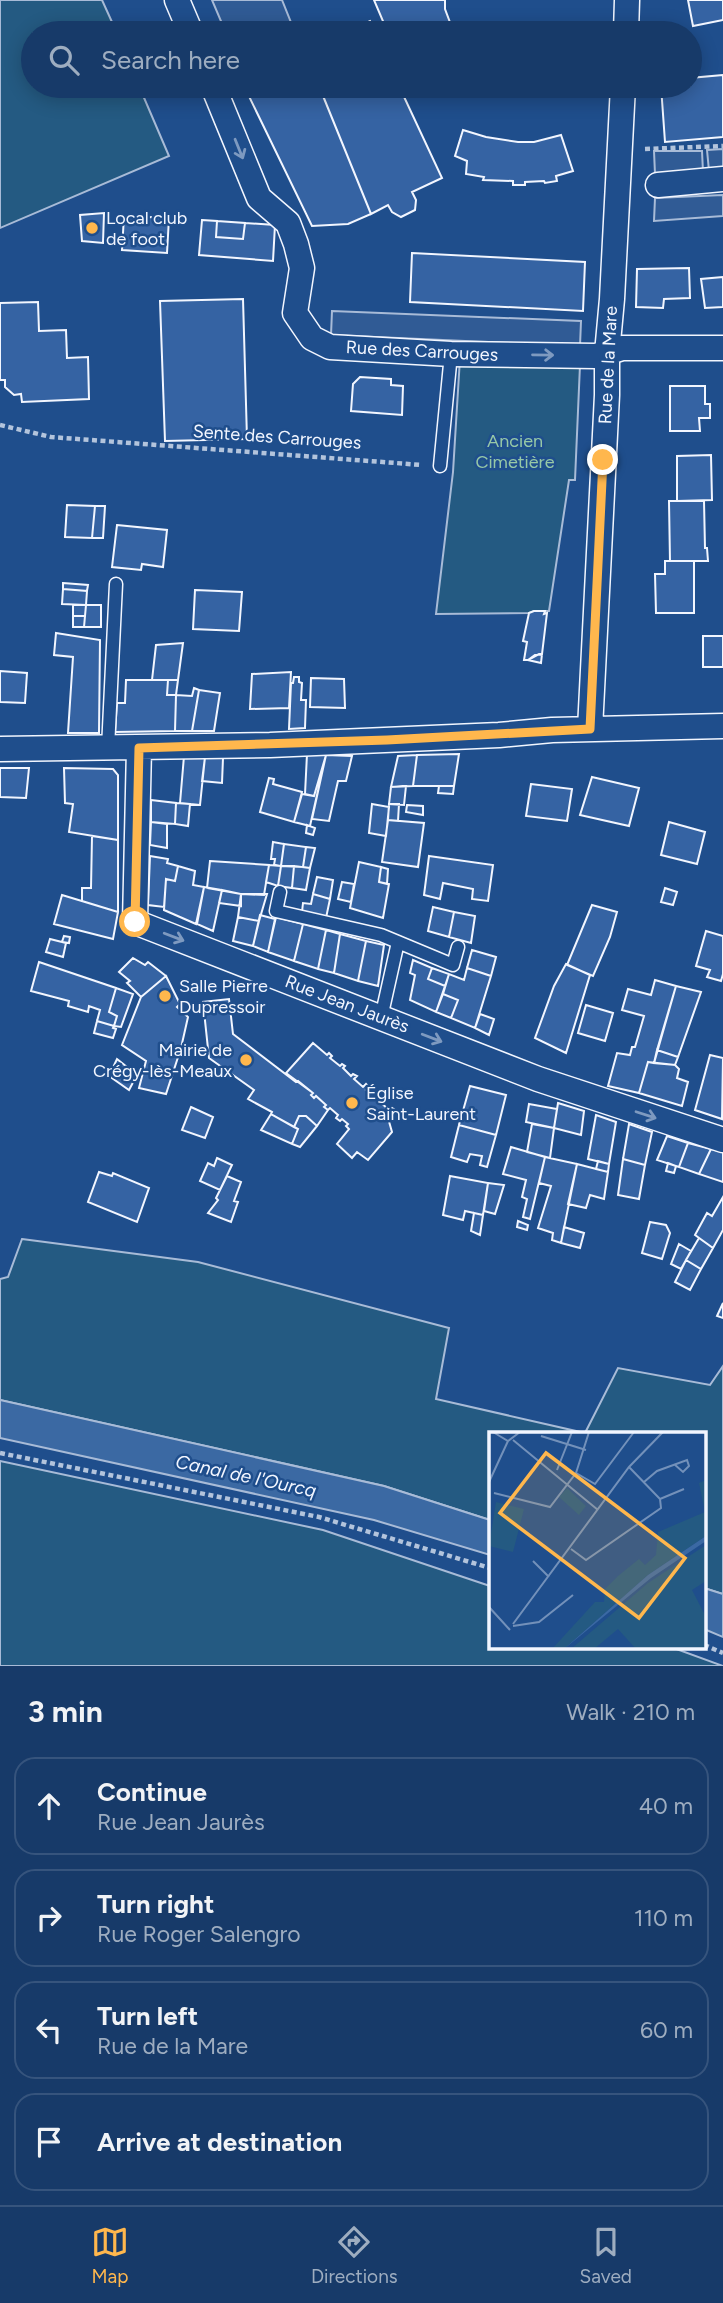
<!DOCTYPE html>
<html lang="en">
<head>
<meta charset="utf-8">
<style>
  :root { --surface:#173a69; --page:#244571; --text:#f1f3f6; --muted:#9eadc0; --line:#36547d; --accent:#ffb74d }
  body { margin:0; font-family:Figtree,sans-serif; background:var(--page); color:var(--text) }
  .stop { position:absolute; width:21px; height:21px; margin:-16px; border:5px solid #ffb74d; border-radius:50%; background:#fff }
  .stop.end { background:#ffb74d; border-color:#fff; box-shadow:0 2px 7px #0008 }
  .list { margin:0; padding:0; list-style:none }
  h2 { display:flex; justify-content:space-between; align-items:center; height:91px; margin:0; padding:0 28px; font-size:30px }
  h2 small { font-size:23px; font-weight:400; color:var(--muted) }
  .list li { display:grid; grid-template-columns:46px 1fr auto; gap:21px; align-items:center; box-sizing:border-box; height:98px; margin:0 14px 14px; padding:0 14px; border:2px solid var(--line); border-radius:21px }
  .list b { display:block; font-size:26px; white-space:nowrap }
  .list p { margin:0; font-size:23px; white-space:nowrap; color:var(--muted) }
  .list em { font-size:23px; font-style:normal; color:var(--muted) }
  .icon { flex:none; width:38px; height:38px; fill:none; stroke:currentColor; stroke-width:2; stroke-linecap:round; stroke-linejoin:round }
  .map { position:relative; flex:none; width:723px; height:1666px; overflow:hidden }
  .search { position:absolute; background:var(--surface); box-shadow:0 4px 18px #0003; left:21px; right:21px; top:21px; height:77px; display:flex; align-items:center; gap:18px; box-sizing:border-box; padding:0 24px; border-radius:38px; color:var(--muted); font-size:26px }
  .sheet { height:539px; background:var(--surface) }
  nav { display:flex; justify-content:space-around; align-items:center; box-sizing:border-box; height:98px; border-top:2px solid var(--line); background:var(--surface); font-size:19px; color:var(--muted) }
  nav a { display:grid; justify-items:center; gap:4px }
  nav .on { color:var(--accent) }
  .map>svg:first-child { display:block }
  .green { fill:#245a82; stroke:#a8bbd7; stroke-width:2 }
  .parking { fill:#305b95; stroke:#a8bbd7; stroke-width:2 }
  .water { fill:#3b69a3; stroke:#a8bbd7; stroke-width:2 }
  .building { fill:#3563a3; stroke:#f2f6ff; stroke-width:2 }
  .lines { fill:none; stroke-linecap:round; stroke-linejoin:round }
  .service-casing { stroke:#f2f6ff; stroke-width:15 }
  .minor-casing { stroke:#f2f6ff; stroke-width:27 }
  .path { stroke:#b3c4dc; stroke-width:4.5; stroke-dasharray:5 3.5; stroke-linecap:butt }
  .service { stroke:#1f4e8c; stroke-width:12 }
  .minor { stroke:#1f4e8c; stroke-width:24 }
  .oneway { stroke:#7e9ac0 }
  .route { stroke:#ffb74d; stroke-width:9 }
  .poi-dot { fill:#ffb74d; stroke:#1f4e8c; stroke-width:2.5 }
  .labels { text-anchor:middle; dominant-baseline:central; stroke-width:5; stroke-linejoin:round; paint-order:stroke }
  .poi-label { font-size:18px; fill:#f2f6ff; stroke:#1f4e8c; text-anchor:start }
  .street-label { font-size:18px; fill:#f2f6ff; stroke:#1f4e8c }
  .park-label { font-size:18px; fill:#97c8a6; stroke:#1f4e8c }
  .water-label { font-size:19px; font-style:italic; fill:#f2f6ff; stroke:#1f4e8c }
  .inset-road { fill:none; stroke:#7391ba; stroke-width:2 }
  .view { fill:#ffb74d; fill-opacity:0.15; stroke:#ffb74d; stroke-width:3.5 }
  .inset-edge { fill:none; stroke:#f2f6ff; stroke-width:3.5 }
</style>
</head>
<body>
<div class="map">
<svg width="723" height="1666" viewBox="0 0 723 1666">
  <rect width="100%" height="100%" fill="#1f4e8c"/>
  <path class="green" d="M0,0H102L117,33H33V86H139L169,156L0,228Z
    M460,358L580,365L575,480H569L549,611H534L529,613L436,614L453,472Z
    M22,1239L198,1262L449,1328L436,1399L585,1433L618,1368L710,1385L723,1366V1594L704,1588V1433H490V1520L384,1486L0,1400V1279L8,1277Z
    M0,1461L323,1530L490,1586V1647H671L723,1666H0Z"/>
  <path class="parking" d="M212,0H282L294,30L286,33H226Z
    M723,149V170L709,171L707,150Z
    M654,151H702L703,172L655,174Z
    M723,195V216L654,221L655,198Z
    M332,311L581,321L580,346L331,335Z"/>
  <path class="water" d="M0,1400L384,1486L490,1520V1555L374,1520L0,1438Z
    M704,1588L723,1594V1637L704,1629Z"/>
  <path class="building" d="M374,0H445V9L454,33H388Z
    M688,0H723V20L693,26Z
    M370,21L376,33H344Z
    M723,75V137L665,142L661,86H690V78Z
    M244,86H319L371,214L348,224L312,226Z
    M319,86H399L442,178L412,192L416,200L415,210L401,217L392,212L388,205L371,214Z
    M463,130L486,137L518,142H534L561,135L573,171L556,176L557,181L545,183L544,181L525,182V185H513V181L483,180L484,177L466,174L467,161L455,156Z
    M104,213L103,243L82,241L80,215Z
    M124,216L169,218L167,253L122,250Z
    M202,220L217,221L216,237L243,239L245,223L275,225L273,261L199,255Z
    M217,221L245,223L243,239L216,237Z
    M412,253L585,262L583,311L410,302Z
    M689,268L690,298L664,299L663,308L636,307L637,269Z
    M723,277V307L705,308L701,279Z
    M243,299L247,439L165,441L160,301Z
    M38,302L39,331L66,330L67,358L88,357L89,399L22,402L21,394L14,395L5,387V380H0V303Z
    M360,377L391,379V385L403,386L402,415L351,411L353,384Z
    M670,386H705V404H710V418H699L700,431H670Z
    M711,455L712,500L677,501V456Z
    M669,501H704L705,548H707L708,561H670Z
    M67,505L95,506L92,538L65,537Z
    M95,506H105L103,538H92Z
    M117,525L167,530L163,567L142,564L141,570L112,567Z
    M665,561H694V613H656L655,574H665Z
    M63,583L88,585L87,591L63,589Z
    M63,589L87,591L86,605L62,604Z
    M195,590L242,592L239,631L193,629Z
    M73,605H86L85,616H73Z
    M86,605H101V627H84Z
    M534,611H545L544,614L547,613L542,654L535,655L528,660H524L527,642L523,641L529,613Z
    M73,616H85L84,627H73Z
    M56,633L100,640L99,733H68L73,657L54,655Z
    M703,636H723V667H703Z
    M183,643L178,680H152L156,645Z
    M539,654H542L541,663L528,660Z
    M0,671L27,673L25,703L0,702Z
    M291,672L289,708L250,709L252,674Z
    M294,677H299V682L302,683L301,700H306L305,728L289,729L291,683H293Z
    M311,678L344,679L345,708L310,707Z
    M126,680H168L167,695H176L175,731L115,732L117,703H125Z
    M168,680H178L176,695H167Z
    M194,688L199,690L192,731H175L176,695L192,696Z
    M199,690L220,693L214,731H192Z
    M307,754L326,755L314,796L305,794Z
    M459,754L454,786H413L417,755Z
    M326,755L352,756L346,781H338L329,821L312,819Z
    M326,755L310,826L294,822L302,794L314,796Z
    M417,755L413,786L391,787L398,756Z
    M184,756L205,757L200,805L180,803Z
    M205,757L223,758L222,783L202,781Z
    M0,768H29L26,798L0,797Z
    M64,768L113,769L118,775V840L69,832L73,804L65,803Z
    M592,777L639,788L629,826L580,815Z
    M269,778L274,779L273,784L302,792L294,822L260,812Z
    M531,784L572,789L567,821L526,816Z
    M406,786L404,805L389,804L391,787Z
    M439,786H454L453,794L438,793Z
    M151,800L176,803L175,824L151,822Z
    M176,803L190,804L188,826L175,824Z
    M372,804L389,807L386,836L369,833Z
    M389,804H399L398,821L388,820Z
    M407,805L423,806V815L406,812Z
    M388,820L424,823L418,867L382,862Z
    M151,822L167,824V848L150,845Z
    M669,822L705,832L697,864L661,855Z
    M307,825L315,828L313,835L306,833Z
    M92,836L118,840V912L82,901V888H91Z
    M273,842L284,844L281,866L274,865L275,859H271Z
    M284,844L306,847L303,867L281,866Z
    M306,847L315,848L310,868L303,867Z
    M150,856L168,859L167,863L178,866L175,881L166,879L164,907L148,905Z
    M429,856L493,865L488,901L472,899L473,889L443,883L440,899L424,895Z
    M210,861L269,865L264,895L241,894L207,888Z
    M359,862L381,867L379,882L389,884L383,918L350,908Z
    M269,865L281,866L278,886L266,882Z
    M178,866L195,871L193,885L204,887L196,924L164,910L166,879L175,881Z
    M281,866H294L292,888L278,886Z
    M294,866L310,868L306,890L292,888Z
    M381,867L388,869L387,884L379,882Z
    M317,877L333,880L330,899L313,894Z
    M342,882L354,884L351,902L338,899Z
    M204,887L222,890L213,931L197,924Z
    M665,888L677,892L673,905L661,902Z
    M222,890L241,894V906L219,903Z
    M241,894H267L259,921L238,917Z
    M313,894L330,899L326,918L302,912L303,903L311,904Z
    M62,895L118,912L113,939L54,924Z
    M592,905L617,912L610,937L593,976L567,965Z
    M433,907L454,912L449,937L428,931Z
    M454,912L475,916L471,943L449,937Z
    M260,915L275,919L268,952L253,946Z
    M238,917L259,921L253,946L233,941Z
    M276,917L303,924L294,961L268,952Z
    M303,924L326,930L318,969L294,961Z
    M326,930L340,934L334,973L318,969Z
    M706,931L723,936V974L721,981L707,977L710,970L696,966Z
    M340,934L366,941L358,981L334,973Z
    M64,936L70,937L69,943L62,942Z
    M50,939L66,943L63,957L46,952Z
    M366,941L384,945L378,986L358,981Z
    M472,950L496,957L491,976L467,968Z
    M133,958L145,965L148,962L166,976L141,997L127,983L130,981L119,972Z
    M413,960L432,968L428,979L445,986L436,1012L410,1000L415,975L410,973Z
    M39,962L116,988L109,1012L117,1016L114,1026L97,1021L100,1010L89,1006L88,1012L68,1006L69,1001L31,991Z
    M566,964L590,975L566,1053L535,1038L554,986Z
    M432,968L449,974L445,986L428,979Z
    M467,968L491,976L475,1028L451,1018L458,1000L443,994L449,974L464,980Z
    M166,976L180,1004L177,1007L188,1017L181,1048L166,1094L139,1088L146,1061L122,1045L141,997Z
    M655,980L676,986L654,1063L648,1062L639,1093L608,1086L617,1053L630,1055L632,1047H635L644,1016L622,1010L628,989L651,995Z
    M676,986L701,992L678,1057L657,1050Z
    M116,988L133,994L121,1027L114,1026L117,1016L109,1012Z
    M443,994L458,1000L451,1018L436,1012Z
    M229,999L233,1034L296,1082L298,1081L313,1093L311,1095L314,1098L316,1096L326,1105L324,1107L328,1110L317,1126L306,1116H299L294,1127L271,1114L272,1112L248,1099L254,1090L209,1058L203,1002Z
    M586,1005L613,1013L605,1041L578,1033Z
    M480,1014L494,1019L489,1035L475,1028Z
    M97,1021L114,1026L113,1028L116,1029L113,1038L94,1033Z
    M313,1043L327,1055L329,1053L332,1056L330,1058L340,1066L342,1064L345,1066L343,1068L351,1076L353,1074L357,1076L354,1079L363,1087L366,1084L369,1087L366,1090L375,1098L378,1095L381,1099L379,1101L389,1110L392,1108L395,1110L388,1118L392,1132L368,1160L357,1152L352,1158L337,1144L349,1129L346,1126L348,1124L342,1119L340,1121L336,1118L338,1115L330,1108L328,1110L324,1107L326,1105L316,1096L314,1098L311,1095L313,1093L286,1073Z
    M657,1050L678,1057L675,1065L654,1063Z
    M710,1055L723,1058L722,1119L695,1110Z
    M117,1059L137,1075L129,1090L109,1076Z
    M648,1062L675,1065L679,1069L677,1078L688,1082L682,1106L639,1093Z
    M470,1086L506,1095L496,1135L459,1125Z
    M558,1103L584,1111L581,1135L554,1128Z
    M529,1104L557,1109L554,1128L526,1122Z
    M191,1107L213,1117L205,1138L182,1130Z
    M271,1114L298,1129L292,1144L261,1130Z
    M596,1115L616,1122L609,1164L588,1159Z
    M299,1116H306L317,1126L300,1147L292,1144L298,1129L294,1127Z
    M532,1124L554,1128L550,1158L527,1152Z
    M629,1124L652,1132L645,1165L623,1159Z
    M459,1125L496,1135L487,1167L480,1165L482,1156L470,1154L467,1162L451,1157Z
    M667,1136L688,1143L679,1167L657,1160Z
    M688,1143L711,1149L699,1174L679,1167Z
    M511,1147L545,1157L530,1219L523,1217L527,1199L522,1197L526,1180L503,1174Z
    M711,1149L723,1152V1182L699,1174Z
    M545,1157L577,1164L561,1243L552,1240L553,1233L538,1228L551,1186L539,1183Z
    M217,1158L232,1165L220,1190L200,1181L208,1163L214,1166Z
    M623,1159L645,1165L639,1199L618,1195Z
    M598,1161L609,1164L608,1172L596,1169Z
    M668,1163L676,1166L674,1173L666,1171Z
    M577,1164L608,1172L604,1199L590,1195L586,1208L568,1204Z
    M99,1172L112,1176L113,1173L149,1188L137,1222L88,1202Z
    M227,1176L241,1182L234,1201L238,1202L231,1222L208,1213L218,1200L216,1198Z
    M450,1176L488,1183L483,1215L465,1211L463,1220L443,1215Z
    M488,1183L504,1185L495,1214L484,1211Z
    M723,1197V1230L713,1248L695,1235L707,1213L712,1216Z
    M474,1213L483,1215L480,1235L471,1231Z
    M518,1221L528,1225L527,1230L517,1227Z
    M650,1222L666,1225L670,1233L662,1259L642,1253Z
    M564,1227L584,1233L580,1248L561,1243Z
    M699,1238L713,1248L701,1269L686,1260Z
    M679,1244L691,1251L681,1269L671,1264Z
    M686,1260L701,1269L690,1290L675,1282Z
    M723,1303V1318L717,1316Z"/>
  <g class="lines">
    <g class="service-casing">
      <path id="service" d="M440,466L451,354
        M108,748L116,584
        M280,892L276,911L381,935L453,965L458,947
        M381,1018L398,942"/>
    </g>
    <g class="minor-casing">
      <path id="minor" d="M177,0L191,33
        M626,33L627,0
        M213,86L259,198L288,223L296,244L302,268L295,313L312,338L330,347L451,354L596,356L622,348H723
        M658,185L723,179
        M590,729L607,395V353L612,299L623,86
        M139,748L135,922L538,1079L723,1140
        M0,749L270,745L499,735L552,730L723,726"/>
    </g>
    <path class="path" d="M645,149L723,146
      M0,425L51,437L422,465
      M0,1453L319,1517L490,1568
      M704,1645L723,1653"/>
    <use href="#service" class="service"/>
    <use href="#minor" class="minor"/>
  </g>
  <defs><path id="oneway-shaft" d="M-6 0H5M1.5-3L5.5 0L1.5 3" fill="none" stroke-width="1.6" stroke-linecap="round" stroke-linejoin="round" transform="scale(1.75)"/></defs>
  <g class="oneway">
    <use href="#oneway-shaft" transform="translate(239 149) rotate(68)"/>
    <use href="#oneway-shaft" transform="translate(543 355) rotate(1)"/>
    <use href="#oneway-shaft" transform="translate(174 937) rotate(21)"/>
    <use href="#oneway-shaft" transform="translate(432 1038) rotate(21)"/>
    <use href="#oneway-shaft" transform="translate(646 1115) rotate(18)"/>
  </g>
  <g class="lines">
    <path class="route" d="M135,922L139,748L387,740L590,729L603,460"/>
  </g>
  <g class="poi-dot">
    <circle cx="92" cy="228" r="7"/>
    <circle cx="165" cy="996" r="7"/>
    <circle cx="246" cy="1060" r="7"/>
    <circle cx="352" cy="1103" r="7"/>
  </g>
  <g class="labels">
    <g class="poi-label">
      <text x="106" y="218">Local club<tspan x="106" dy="21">de foot</tspan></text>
      <text x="179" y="986">Salle Pierre<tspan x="179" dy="21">Dupressoir</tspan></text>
      <text x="232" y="1050" text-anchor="end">Mairie de<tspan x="232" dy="21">Crégy-lès-Meaux</tspan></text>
      <text x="366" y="1093">Église<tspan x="366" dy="21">Saint-Laurent</tspan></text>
    </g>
    <g class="street-label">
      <text transform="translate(422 351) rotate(3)">Rue des Carrouges</text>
      <text transform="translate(608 365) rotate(-87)">Rue de la Mare</text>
      <text transform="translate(277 437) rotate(4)">Sente des Carrouges</text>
      <text transform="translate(347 1004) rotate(21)">Rue Jean Jaurès</text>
    </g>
    <g class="park-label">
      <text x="515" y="441">Ancien<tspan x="515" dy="21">Cimetière</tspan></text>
    </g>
    <g class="water-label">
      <text transform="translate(246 1476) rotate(12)">Canal de l'Ourcq</text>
    </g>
  </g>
  <g transform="translate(489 1432)">
    <rect width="217" height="217" fill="#1f4e8c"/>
    <path d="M217,48V104L159,143L75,217H63L106,170H115L116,157L129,144L150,127L156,133L167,123L169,100L216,80L210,51ZM78,56L97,74L90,83L70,65ZM7,70L35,77L24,120L0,114ZM217,113V149L203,158L217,185V217H147L129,197L105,217H82L159,151Z" fill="#245a82"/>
    <path d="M217,104V109L162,146L75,217L159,143Z" fill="#3b69a3"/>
    <path class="inset-road" d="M4,0L19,9L31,0M52,4L97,18M24,8L109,78M68,38L83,0M87,41L106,52L145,0M0,50L19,9M155,50L168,39L198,28L200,34L194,40L185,32M5,61L61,75L87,41L100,0M171,67L195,57M82,117L97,128L172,76L171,67L140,35M44,129L60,145M0,175L21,198M24,192L140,35L174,0M24,194L50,190L84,163"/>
    <path class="view" d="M57,21L196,126L150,186L11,81Z"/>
    <rect width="217" height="217" class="inset-edge"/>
  </g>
</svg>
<div class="stop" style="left:135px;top:922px"></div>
<div class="stop end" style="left:603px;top:460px"></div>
<div class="search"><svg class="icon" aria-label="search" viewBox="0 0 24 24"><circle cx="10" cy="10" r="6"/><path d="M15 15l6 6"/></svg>Search here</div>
</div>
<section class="sheet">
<h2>3 min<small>Walk · 210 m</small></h2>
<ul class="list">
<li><svg class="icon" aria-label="ahead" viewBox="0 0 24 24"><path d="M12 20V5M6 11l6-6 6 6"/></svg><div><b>Continue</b><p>Rue Jean Jaurès</p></div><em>40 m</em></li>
<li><svg class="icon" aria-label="right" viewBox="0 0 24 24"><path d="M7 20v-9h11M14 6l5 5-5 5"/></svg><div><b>Turn right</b><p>Rue Roger Salengro</p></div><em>110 m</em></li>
<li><svg class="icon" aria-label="left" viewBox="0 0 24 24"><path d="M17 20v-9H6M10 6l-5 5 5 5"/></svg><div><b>Turn left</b><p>Rue de la Mare</p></div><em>60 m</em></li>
<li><svg class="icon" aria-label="arrive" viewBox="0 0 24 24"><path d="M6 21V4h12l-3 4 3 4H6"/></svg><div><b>Arrive at destination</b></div></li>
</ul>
</section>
<nav>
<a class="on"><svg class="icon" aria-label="map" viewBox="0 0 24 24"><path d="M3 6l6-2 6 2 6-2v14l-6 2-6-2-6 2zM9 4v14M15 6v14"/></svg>Map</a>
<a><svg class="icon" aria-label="directions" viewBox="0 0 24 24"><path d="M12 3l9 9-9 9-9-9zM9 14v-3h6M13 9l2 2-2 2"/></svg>Directions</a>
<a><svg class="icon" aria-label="saved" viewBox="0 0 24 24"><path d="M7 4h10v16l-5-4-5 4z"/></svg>Saved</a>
</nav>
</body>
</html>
